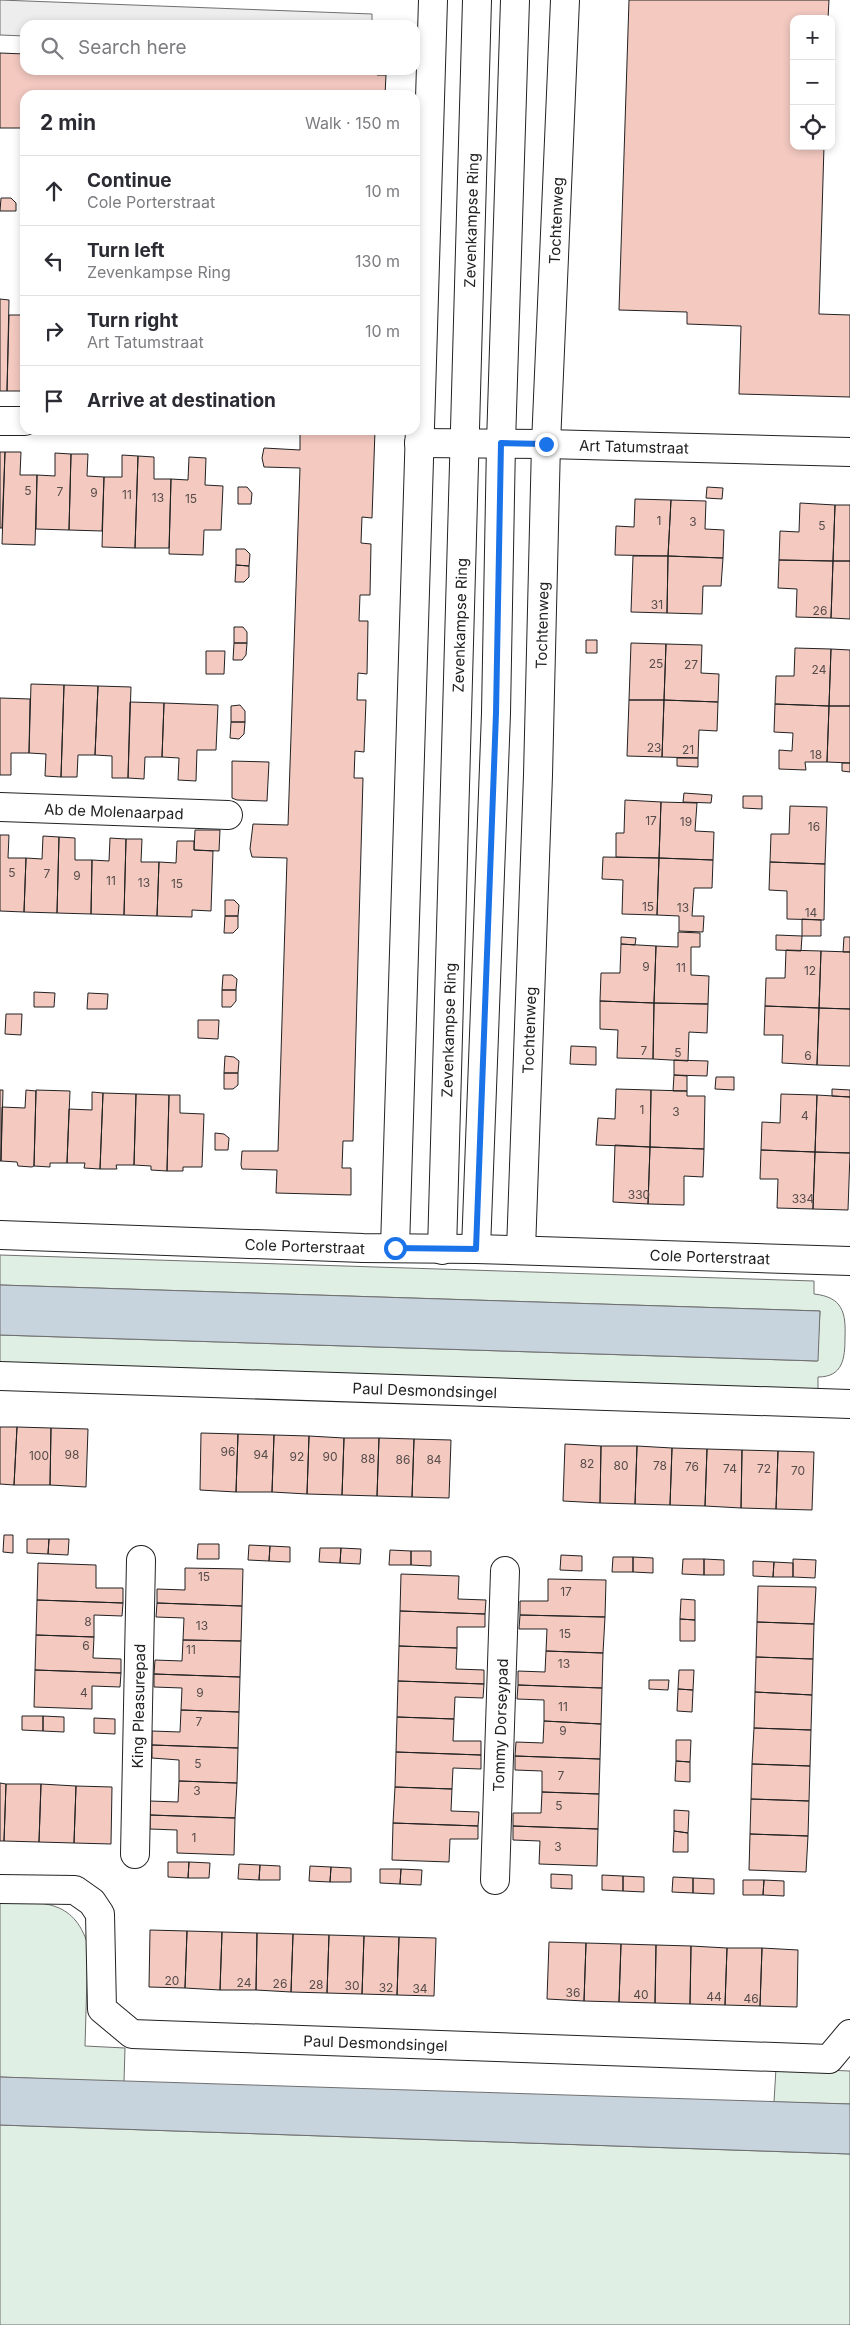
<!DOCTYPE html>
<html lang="en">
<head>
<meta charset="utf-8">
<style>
  :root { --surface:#fff; --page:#f7f7f7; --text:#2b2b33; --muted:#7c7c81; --line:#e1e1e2 }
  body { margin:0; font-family:Inter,sans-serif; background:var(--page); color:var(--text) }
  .controls { position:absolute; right:15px; top:15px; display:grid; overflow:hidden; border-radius:10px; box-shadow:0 2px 8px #0003 }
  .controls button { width:45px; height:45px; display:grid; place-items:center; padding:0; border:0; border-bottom:1px solid var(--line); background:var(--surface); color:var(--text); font:25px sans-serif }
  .stop { position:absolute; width:15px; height:15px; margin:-11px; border:4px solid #1a73e8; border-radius:50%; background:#fff }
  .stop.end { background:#1a73e8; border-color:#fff; box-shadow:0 1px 5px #0008 }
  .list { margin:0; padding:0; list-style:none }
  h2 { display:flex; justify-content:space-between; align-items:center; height:65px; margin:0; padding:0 20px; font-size:21px }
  h2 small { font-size:16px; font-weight:400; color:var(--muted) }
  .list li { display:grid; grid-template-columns:32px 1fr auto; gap:15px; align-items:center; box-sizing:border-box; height:70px; padding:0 20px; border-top:1px solid var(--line) }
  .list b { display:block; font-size:19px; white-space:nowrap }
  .list p { margin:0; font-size:16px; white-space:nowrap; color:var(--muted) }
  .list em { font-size:16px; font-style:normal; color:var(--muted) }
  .icon { flex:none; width:28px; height:28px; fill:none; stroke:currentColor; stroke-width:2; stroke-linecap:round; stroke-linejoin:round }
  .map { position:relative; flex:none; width:850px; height:2325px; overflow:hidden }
  .search { position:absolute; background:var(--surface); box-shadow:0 2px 8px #0003; left:20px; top:20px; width:400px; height:55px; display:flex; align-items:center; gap:12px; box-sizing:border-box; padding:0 18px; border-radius:15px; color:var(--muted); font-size:19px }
  .panel { position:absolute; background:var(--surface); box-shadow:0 2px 8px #0003; left:20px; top:90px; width:400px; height:345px; border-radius:15px }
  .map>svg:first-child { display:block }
  .green { fill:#e0efe3; stroke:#6f6f6f }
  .parking { fill:#ededed; stroke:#6f6f6f }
  .water { fill:#c7d3dd; stroke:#6f6f6f }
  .building { fill:#f3c9c0; stroke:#222 }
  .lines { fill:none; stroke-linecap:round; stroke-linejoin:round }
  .pedestrian-casing { stroke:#222; stroke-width:30 }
  .minor-casing { stroke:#222; stroke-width:30 }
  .tertiary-casing { stroke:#222; stroke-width:30 }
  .pedestrian { stroke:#fff; stroke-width:28 }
  .minor { stroke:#fff; stroke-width:28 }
  .tertiary { stroke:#fff; stroke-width:28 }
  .route { stroke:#1a73e8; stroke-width:6 }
  .labels { text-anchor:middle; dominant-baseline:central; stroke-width:4; stroke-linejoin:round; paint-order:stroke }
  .number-label { font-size:12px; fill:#564c4a }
  .street-label { font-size:15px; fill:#222; stroke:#fff }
</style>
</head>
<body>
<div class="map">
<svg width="850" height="2325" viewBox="0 0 850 2325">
  <rect width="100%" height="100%" fill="#fff"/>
  <path class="green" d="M0,1255L814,1281V1294C843,1297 846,1313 845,1338C845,1358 843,1377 818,1377V1391L0,1366V1335L817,1361L820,1311L0,1285Z
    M0,1901C42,1903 73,1898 88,1945L85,2046L125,2048L124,2082L0,2077Z
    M776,2068L850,2071V2104L774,2102Z
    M0,2125L850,2154V2325H0Z"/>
  <path class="parking" d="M0,0L372,14V25H25V36L0,35Z"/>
  <path class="water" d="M0,1285L820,1311L818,1361L0,1335Z
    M0,2077L850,2104V2154L0,2125Z"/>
  <path class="building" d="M629,0H829L828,19H794V146H824L819,314L850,315V397L739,394L741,326L687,324V312L619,310Z
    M0,53L25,54V70H264L312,72V70H377V75H386L385,95H25V128H0Z
    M1,198H11L16,203V211H0Z
    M0,299L9,300L7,391H0Z
    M9,315H25L23,391H7Z
    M300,430H375L372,518L362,517L361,543L371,544L370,595H360L359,621H368L367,674L358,673L357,700H366L364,752L355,751L354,778H363L353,1141H343L342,1168H351V1195L276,1193L277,1170L242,1169L241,1165L242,1151H278L287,858L252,857L250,849L253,824L288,825L300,468L264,467L262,458L264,448L300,450Z
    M0,452H5L2,528H0Z
    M5,452H21L20,475H37L35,545L2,544Z
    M55,453L71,454L69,530L36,529L37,475L55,476Z
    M71,454H88L87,476L104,477L102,531L69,530Z
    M122,455L138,456L135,548L102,547L104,477H122Z
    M138,456L154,457V479H171L169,548H135Z
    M189,457L206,458L205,485L223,486L221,530H204L203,555L169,554L171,479L188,480Z
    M238,487H247L252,493L251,504H238Z
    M707,487L723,488L722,499L706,498Z
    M635,499L671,500L668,556L615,555L616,526L634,527Z
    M671,500L706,501L705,529L724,530L723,558L668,556Z
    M800,503L835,505L833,561L779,560L780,531L799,532Z
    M835,505H850V561H833Z
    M236,549H245L250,554L249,566L236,565Z
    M633,556H668L667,613L631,612Z
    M668,556L723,558L721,586H703L702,614L667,613Z
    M779,560L833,561L831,618L796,617L797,589L778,588Z
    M833,561H850V619L831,618Z
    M236,565L249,566V577L244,582H235Z
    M234,627H243L247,632V643H234Z
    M586,640H597V653H586Z
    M234,643H247L246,655L242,660H233Z
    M631,643L666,644L664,700H629Z
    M666,644L702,645L701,673L719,674L718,702L664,700Z
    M795,648L831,649L829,706L775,704L776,676H794Z
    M831,649L850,650V706H829Z
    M206,651H225L224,674H206Z
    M31,684L64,685L61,777L45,776L46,754L29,753Z
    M64,685L98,686L95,755H78L77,777H61Z
    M98,686L131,687L128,778H112V756L95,755Z
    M0,698L30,699L29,753H11V775H0Z
    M629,700H664L662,757L627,756Z
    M664,700L718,702L717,731L699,730L698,758L662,757Z
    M130,702L164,703L162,757H145L144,779L128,778Z
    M164,703L218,705L216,750H197L196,781L178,780L179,758L162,757Z
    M775,704L829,706L827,762H805L806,770L779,769V750L792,751L793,733L774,732Z
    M240,705L245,711V722H231V706Z
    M829,706H850V763L827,762Z
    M231,722H245L244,734L239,739L230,738Z
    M677,758H698V767L677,766Z
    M232,761L269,762L267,801L237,800L232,798Z
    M842,763H850V772L842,771Z
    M684,793L712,795L711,803L683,802Z
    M743,796H762V809L743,808Z
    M625,800L661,802L659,858L616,857V833H624Z
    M661,802L697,803L695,831L714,832L713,860L659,858Z
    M790,806L827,807L825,864L770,862L771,834H789Z
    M195,830H220L219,851L194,850Z
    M0,835H9L8,858H26L24,912L0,911Z
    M43,836L59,837L57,913L24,912L26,858L42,859Z
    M59,837L75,838V860H92L91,914L57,913Z
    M110,838L126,839L124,915L91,914L92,860L109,861Z
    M126,839H142L141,862H159L157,916L124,915Z
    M177,841H194V850L213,851L211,911L192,910V917L157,916L159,862L176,863Z
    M603,857L659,858L657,915L622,914L623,880L602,879Z
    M659,858L713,860L712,888H694L692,916H704L703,932L679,931V916L657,915Z
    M770,862L825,864L824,920L787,919V891L769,890Z
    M225,900H234L239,905L238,916H225Z
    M225,916H238V928L233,933H224Z
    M802,919L821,920V936H802Z
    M678,932L700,933V947H691V975L709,976L708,1004L654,1003L656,946L678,947Z
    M776,935L802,936L801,951L776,950Z
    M621,937L636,938L635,945L621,944Z
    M844,937H850V952H843Z
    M621,944L656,946L654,1003L600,1001L601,973H620Z
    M786,950L821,951L819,1008L765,1006L766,978H785Z
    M821,951L850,952V1009L819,1008Z
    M223,975H232L237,979L236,990H222Z
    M222,990H236V1001L231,1007H222Z
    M34,992L55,993L54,1007H34Z
    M88,993L108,994L107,1009H87Z
    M600,1001L654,1003L653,1059L617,1058L618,1030L600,1029Z
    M654,1003L708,1004L707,1033L689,1032L688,1061L653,1059Z
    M765,1006L819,1008L817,1065L782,1063L783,1035H764Z
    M819,1008L850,1009V1066L817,1065Z
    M6,1014H22L21,1035L5,1034Z
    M198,1020H219L218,1039L198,1038Z
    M571,1046L596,1047V1065L570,1064Z
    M225,1056L234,1057L239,1061L238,1073H224Z
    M674,1060L708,1061L707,1076L674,1075Z
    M224,1073H238V1085L233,1089H224Z
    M674,1075L687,1076V1091H673Z
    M716,1077H734V1090L715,1089Z
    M616,1089L651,1090L650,1147L596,1145L598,1118L615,1119Z
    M832,1089L850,1090V1097L832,1096Z
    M0,1090H3L1,1161H0Z
    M26,1090L36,1091L34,1166L32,1167L18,1166L17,1162L1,1161L2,1107L25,1108Z
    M36,1090L70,1091L67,1163H50V1167L34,1166Z
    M651,1090L687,1091V1096H705L704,1149L650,1147Z
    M92,1092L103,1093L100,1169L84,1168L85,1163H67L69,1109L92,1110Z
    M103,1093L136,1094L134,1165H116L117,1169H100Z
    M136,1094L169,1095L167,1171L151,1170V1166L134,1165Z
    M781,1094L817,1095L815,1152L761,1150L762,1122L780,1123Z
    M169,1095H180V1113L204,1114L202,1167H183V1171H167Z
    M817,1095L850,1097V1153L815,1152Z
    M215,1133L224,1134L229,1138L228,1150H215Z
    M615,1145L650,1147L648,1204L613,1202Z
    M650,1147L704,1149L703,1177L684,1176V1205L648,1204Z
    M761,1150L815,1152L813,1209L777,1208L778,1179H760Z
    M815,1152L850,1153L848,1210L813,1209Z
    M0,1427H17L14,1485L0,1484Z
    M17,1427L51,1428L50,1485H14Z
    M51,1428L88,1429L86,1487L50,1485Z
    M201,1433L238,1434L236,1492L200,1490Z
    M238,1434L274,1435L272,1492H236Z
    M274,1435L309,1436L307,1494L272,1492Z
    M309,1436L344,1438L342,1495L307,1494Z
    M344,1438H379L377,1496L342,1495Z
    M379,1438L414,1439L412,1497L377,1496Z
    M414,1439L451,1440L449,1498L412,1497Z
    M565,1444L601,1446L600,1503L563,1501Z
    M601,1446H637L635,1504L600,1503Z
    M637,1446L672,1448L670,1505L635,1504Z
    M672,1448L707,1449L705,1506L670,1505Z
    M707,1449L742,1450L741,1508L705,1506Z
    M742,1450L778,1451L776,1509L741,1508Z
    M778,1451L814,1452L812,1510L776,1509Z
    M4,1535H13V1553L3,1552Z
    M27,1539H49L48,1554L27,1553Z
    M49,1539H69L68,1555L48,1554Z
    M198,1544H219V1559H197Z
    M249,1545L270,1546L269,1561L248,1560Z
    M270,1546L290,1547V1562L269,1561Z
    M320,1548H341L340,1563L319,1562Z
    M341,1548L361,1549L360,1564L340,1563Z
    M390,1550L411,1551V1565H389Z
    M411,1551H431V1566L411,1565Z
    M561,1555L582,1556V1571L560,1570Z
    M613,1557H633V1572H612Z
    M633,1557L653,1558V1573L633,1572Z
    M683,1559H704V1575L682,1574Z
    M704,1559L724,1560V1575H704Z
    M793,1559L816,1560L815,1578L793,1577Z
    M753,1561L774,1562L773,1577L753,1576Z
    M774,1562L793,1563V1577H773Z
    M38,1563L96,1565V1588H123V1603L37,1600Z
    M185,1568L243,1569L242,1606L157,1603V1589L185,1590Z
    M401,1574L459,1576L458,1599L486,1600L485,1614L400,1611Z
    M548,1579L606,1580L605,1617L520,1615V1601H548Z
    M758,1586L816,1587L814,1624L757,1622Z
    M681,1599L695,1600V1620L680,1619Z
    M37,1600L123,1603L122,1616L94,1615V1637L36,1635Z
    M157,1603L242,1606L241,1641L183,1640L184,1618L156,1617Z
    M400,1611L485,1614V1627H457V1648L399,1646Z
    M520,1615L605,1617L603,1653L546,1651L547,1629H519Z
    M680,1619L695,1620V1641H680Z
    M757,1622L814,1624L813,1659L756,1657Z
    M36,1635L94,1637L93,1658L121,1659V1673L35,1670Z
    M183,1640L241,1641L240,1677L154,1674L155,1660L182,1661Z
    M399,1646L457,1648L456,1669L484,1670V1684L398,1681Z
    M546,1651L603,1653L602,1688L518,1685V1671L545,1672Z
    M756,1657L813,1659L812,1695L755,1692Z
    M35,1670L121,1673L120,1687L92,1686V1709L34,1707Z
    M679,1670H694L693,1690L678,1689Z
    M154,1674L240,1677L239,1712L181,1710L182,1688L154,1687Z
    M649,1680H669L668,1690L649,1689Z
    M398,1681L484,1684L483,1698L455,1697L454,1719L397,1717Z
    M518,1685L602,1688L601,1724L544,1721V1700L517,1699Z
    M678,1689L693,1690L692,1712L677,1711Z
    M755,1692L812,1695L811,1730L754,1728Z
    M181,1710L239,1712L238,1748L152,1745V1731L180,1732Z
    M22,1716H43V1731L22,1730Z
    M43,1716L64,1717V1732L43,1731Z
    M397,1717L454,1719L453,1741H481V1755L396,1752Z
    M94,1718L115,1719V1734L94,1733Z
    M544,1721L601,1724L600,1759L515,1756L516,1742L543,1743Z
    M754,1728L811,1730L810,1766L752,1764Z
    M676,1740H691L690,1762L676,1761Z
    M152,1745L238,1748L237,1783L179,1781V1760L152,1758Z
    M396,1752L481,1755V1769L453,1768L452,1789L395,1787Z
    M515,1756L600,1759L599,1794L542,1792V1771L515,1770Z
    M676,1761L690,1762V1782L675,1781Z
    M752,1764L810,1766L809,1801L751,1799Z
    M179,1781L237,1783L235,1818L150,1815V1801L178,1802Z
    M0,1783L6,1784L4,1841H0Z
    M6,1784H41L39,1842L4,1841Z
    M41,1784L76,1786L74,1843L39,1842Z
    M76,1786L112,1787L111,1844L74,1843Z
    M395,1787L452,1789L451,1811L479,1812L478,1826L393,1823Z
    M542,1792L599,1794L598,1829L513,1826V1813H541Z
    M751,1799L809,1801L808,1836L750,1834Z
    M674,1810L689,1811L688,1833L674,1831Z
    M150,1815L235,1818L234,1855L177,1853V1830L150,1829Z
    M393,1823L478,1826V1839H450L449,1862L392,1860Z
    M513,1826L598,1829L597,1866L539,1864L540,1841L513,1840Z
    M674,1831L688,1833V1852H673Z
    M750,1834L808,1836L806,1872L749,1870Z
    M168,1862H189L188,1878L168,1877Z
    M189,1862L210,1863L209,1878H188Z
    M239,1864L260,1865L259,1880L238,1879Z
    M260,1865L280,1866V1880H259Z
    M310,1866L331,1867L330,1882L309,1881Z
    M331,1867L351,1868V1882H330Z
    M380,1869H401L400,1884L380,1883Z
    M401,1869L422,1870L421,1885L400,1884Z
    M551,1874L572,1875V1889L551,1888Z
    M602,1875L623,1876V1891L602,1890Z
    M623,1876L644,1877V1892L623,1891Z
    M673,1877L693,1878V1893L672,1892Z
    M693,1878L714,1879V1894L693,1893Z
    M743,1880H764L763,1895H743Z
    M764,1880L784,1881V1896L763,1895Z
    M150,1930L187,1931L185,1988L149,1987Z
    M187,1931L222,1932L220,1990L185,1988Z
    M222,1932L257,1933L256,1990H220Z
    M257,1933L293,1934L291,1992L256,1990Z
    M293,1934L329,1935L327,1993L291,1992Z
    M329,1935L364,1936L362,1994L327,1993Z
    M364,1936L399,1937L397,1995L362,1994Z
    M399,1937L436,1938L434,1996L397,1995Z
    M549,1942L586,1943L584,2001L547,1999Z
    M586,1943L621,1944L619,2002L584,2001Z
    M621,1944L656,1945L655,2003L619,2002Z
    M656,1945L691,1946L690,2004L655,2003Z
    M691,1946L727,1948L725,2005L690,2004Z
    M727,1948H762L760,2006L725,2005Z
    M762,1948L798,1950L797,2007L760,2006Z"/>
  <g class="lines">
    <g class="pedestrian-casing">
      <g id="pedestrian">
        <path d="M0,421H25"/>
        <path id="s1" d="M0,807L228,815"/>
        <path id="s2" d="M135,1854L141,1560"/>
        <path id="s3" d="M495,1880L505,1571"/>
      </g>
    </g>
    <g class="minor-casing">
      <g id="minor">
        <path id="s4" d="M419,443L546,444L850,452"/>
        <path d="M395,1248L433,0"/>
        <path id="s5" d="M476,1249L850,1261"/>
        <path id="s6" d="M521,1250L538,775L546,444L565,0"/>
        <path id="s7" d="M0,1376L850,1404"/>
        <path id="s8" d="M0,1889L75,1890L92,1902L100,1914L102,2009L132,2034L829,2059L850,2034"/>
      </g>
    </g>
    <g class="tertiary-casing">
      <g id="tertiary">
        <path id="s9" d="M0,1235L363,1248L476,1249L496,713L501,443L515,0"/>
        <path id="s10" d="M442,1250L477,0"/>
      </g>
    </g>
    <use href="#pedestrian" class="pedestrian"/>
    <use href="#minor" class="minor"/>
    <use href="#tertiary" class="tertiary"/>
  </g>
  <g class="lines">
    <path class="route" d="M395,1248L476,1249L496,713L501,443L546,444"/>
  </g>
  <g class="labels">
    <g class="number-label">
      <text x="28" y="490">5</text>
      <text x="60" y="491">7</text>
      <text x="94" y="492">9</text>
      <text x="127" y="494">11</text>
      <text x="158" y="497">13</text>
      <text x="191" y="498">15</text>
      <text x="659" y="520">1</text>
      <text x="693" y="521">3</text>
      <text x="822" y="525">5</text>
      <text x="657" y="604">31</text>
      <text x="820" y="610">26</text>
      <text x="656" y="663">25</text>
      <text x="691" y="664">27</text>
      <text x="819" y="669">24</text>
      <text x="654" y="747">23</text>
      <text x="688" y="749">21</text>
      <text x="816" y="754">18</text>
      <text x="651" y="820">17</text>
      <text x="686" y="821">19</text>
      <text x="814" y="826">16</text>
      <text x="12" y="872">5</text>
      <text x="47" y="873">7</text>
      <text x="77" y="875">9</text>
      <text x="111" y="880">11</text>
      <text x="144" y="882">13</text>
      <text x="177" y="883">15</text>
      <text x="648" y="906">15</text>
      <text x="683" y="907">13</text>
      <text x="811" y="912">14</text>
      <text x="646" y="966">9</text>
      <text x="681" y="967">11</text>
      <text x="810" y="970">12</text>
      <text x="644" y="1050">7</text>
      <text x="678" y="1052">5</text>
      <text x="808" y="1055">6</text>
      <text x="642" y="1109">1</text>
      <text x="676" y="1111">3</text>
      <text x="805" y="1115">4</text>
      <text x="639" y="1194">330</text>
      <text x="803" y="1198">334</text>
      <text x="228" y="1451">96</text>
      <text x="72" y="1454">98</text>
      <text x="261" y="1454">94</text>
      <text x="39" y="1455">100</text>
      <text x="297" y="1456">92</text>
      <text x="330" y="1456">90</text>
      <text x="368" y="1458">88</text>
      <text x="403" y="1459">86</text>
      <text x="434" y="1459">84</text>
      <text x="587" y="1463">82</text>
      <text x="621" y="1465">80</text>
      <text x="660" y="1465">78</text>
      <text x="692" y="1466">76</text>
      <text x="730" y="1468">74</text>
      <text x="764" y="1468">72</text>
      <text x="798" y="1470">70</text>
      <text x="204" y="1576">15</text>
      <text x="566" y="1591">17</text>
      <text x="88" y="1621">8</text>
      <text x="202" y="1625">13</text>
      <text x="565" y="1633">15</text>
      <text x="86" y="1645">6</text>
      <text x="191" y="1649">11</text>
      <text x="564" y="1663">13</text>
      <text x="84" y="1692">4</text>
      <text x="200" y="1692">9</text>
      <text x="563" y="1706">11</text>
      <text x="199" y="1721">7</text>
      <text x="563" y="1730">9</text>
      <text x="198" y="1763">5</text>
      <text x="561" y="1775">7</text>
      <text x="197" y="1790">3</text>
      <text x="559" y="1805">5</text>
      <text x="194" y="1837">1</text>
      <text x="558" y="1846">3</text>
      <text x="172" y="1980">20</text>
      <text x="244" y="1982">24</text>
      <text x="280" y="1983">26</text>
      <text x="316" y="1984">28</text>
      <text x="352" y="1985">30</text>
      <text x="386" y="1987">32</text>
      <text x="420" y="1988">34</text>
      <text x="573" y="1992">36</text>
      <text x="641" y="1994">40</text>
      <text x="714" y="1996">44</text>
      <text x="751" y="1998">46</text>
    </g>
    <g class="street-label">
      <text stroke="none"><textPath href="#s10" startOffset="1030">Zevenkampse Ring</textPath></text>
      <text stroke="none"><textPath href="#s6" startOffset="1030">Tochtenweg</textPath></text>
      <text stroke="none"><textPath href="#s4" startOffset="215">Art Tatumstraat</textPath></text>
      <text stroke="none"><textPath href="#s10" startOffset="625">Zevenkampse Ring</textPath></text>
      <text stroke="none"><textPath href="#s6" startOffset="625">Tochtenweg</textPath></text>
      <text stroke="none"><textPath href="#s1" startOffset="114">Ab de Molenaarpad</textPath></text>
      <text stroke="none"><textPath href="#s10" startOffset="220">Zevenkampse Ring</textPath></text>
      <text stroke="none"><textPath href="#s6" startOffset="220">Tochtenweg</textPath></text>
      <text stroke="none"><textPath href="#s9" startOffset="305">Cole Porterstraat</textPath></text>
      <text stroke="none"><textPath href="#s5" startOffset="234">Cole Porterstraat</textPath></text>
      <text stroke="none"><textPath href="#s7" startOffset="425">Paul Desmondsingel</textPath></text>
      <text stroke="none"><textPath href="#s2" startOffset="148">King Pleasurepad</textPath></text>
      <text stroke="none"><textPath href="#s3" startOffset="155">Tommy Dorseypad</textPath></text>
      <text stroke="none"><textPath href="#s8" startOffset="488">Paul Desmondsingel</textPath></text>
    </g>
  </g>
</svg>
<div class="controls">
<button>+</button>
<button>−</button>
<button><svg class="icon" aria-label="locate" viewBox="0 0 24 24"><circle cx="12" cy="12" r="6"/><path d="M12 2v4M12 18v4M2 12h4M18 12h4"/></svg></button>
</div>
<div class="stop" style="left:395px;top:1248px"></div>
<div class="stop end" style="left:546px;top:444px"></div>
<div class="search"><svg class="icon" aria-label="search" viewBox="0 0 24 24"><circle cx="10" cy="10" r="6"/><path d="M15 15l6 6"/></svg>Search here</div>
<section class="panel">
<h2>2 min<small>Walk · 150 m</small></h2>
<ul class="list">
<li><svg class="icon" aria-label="ahead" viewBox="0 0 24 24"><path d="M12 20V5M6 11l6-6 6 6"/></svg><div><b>Continue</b><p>Cole Porterstraat</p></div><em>10 m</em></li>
<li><svg class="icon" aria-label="left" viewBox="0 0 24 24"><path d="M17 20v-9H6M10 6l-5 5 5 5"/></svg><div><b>Turn left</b><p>Zevenkampse Ring</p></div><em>130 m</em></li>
<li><svg class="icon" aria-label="right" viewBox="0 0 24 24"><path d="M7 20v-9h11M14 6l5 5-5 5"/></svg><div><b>Turn right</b><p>Art Tatumstraat</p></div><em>10 m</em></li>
<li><svg class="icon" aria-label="arrive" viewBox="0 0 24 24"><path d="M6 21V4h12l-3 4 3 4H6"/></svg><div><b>Arrive at destination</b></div></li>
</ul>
</section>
</div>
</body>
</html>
